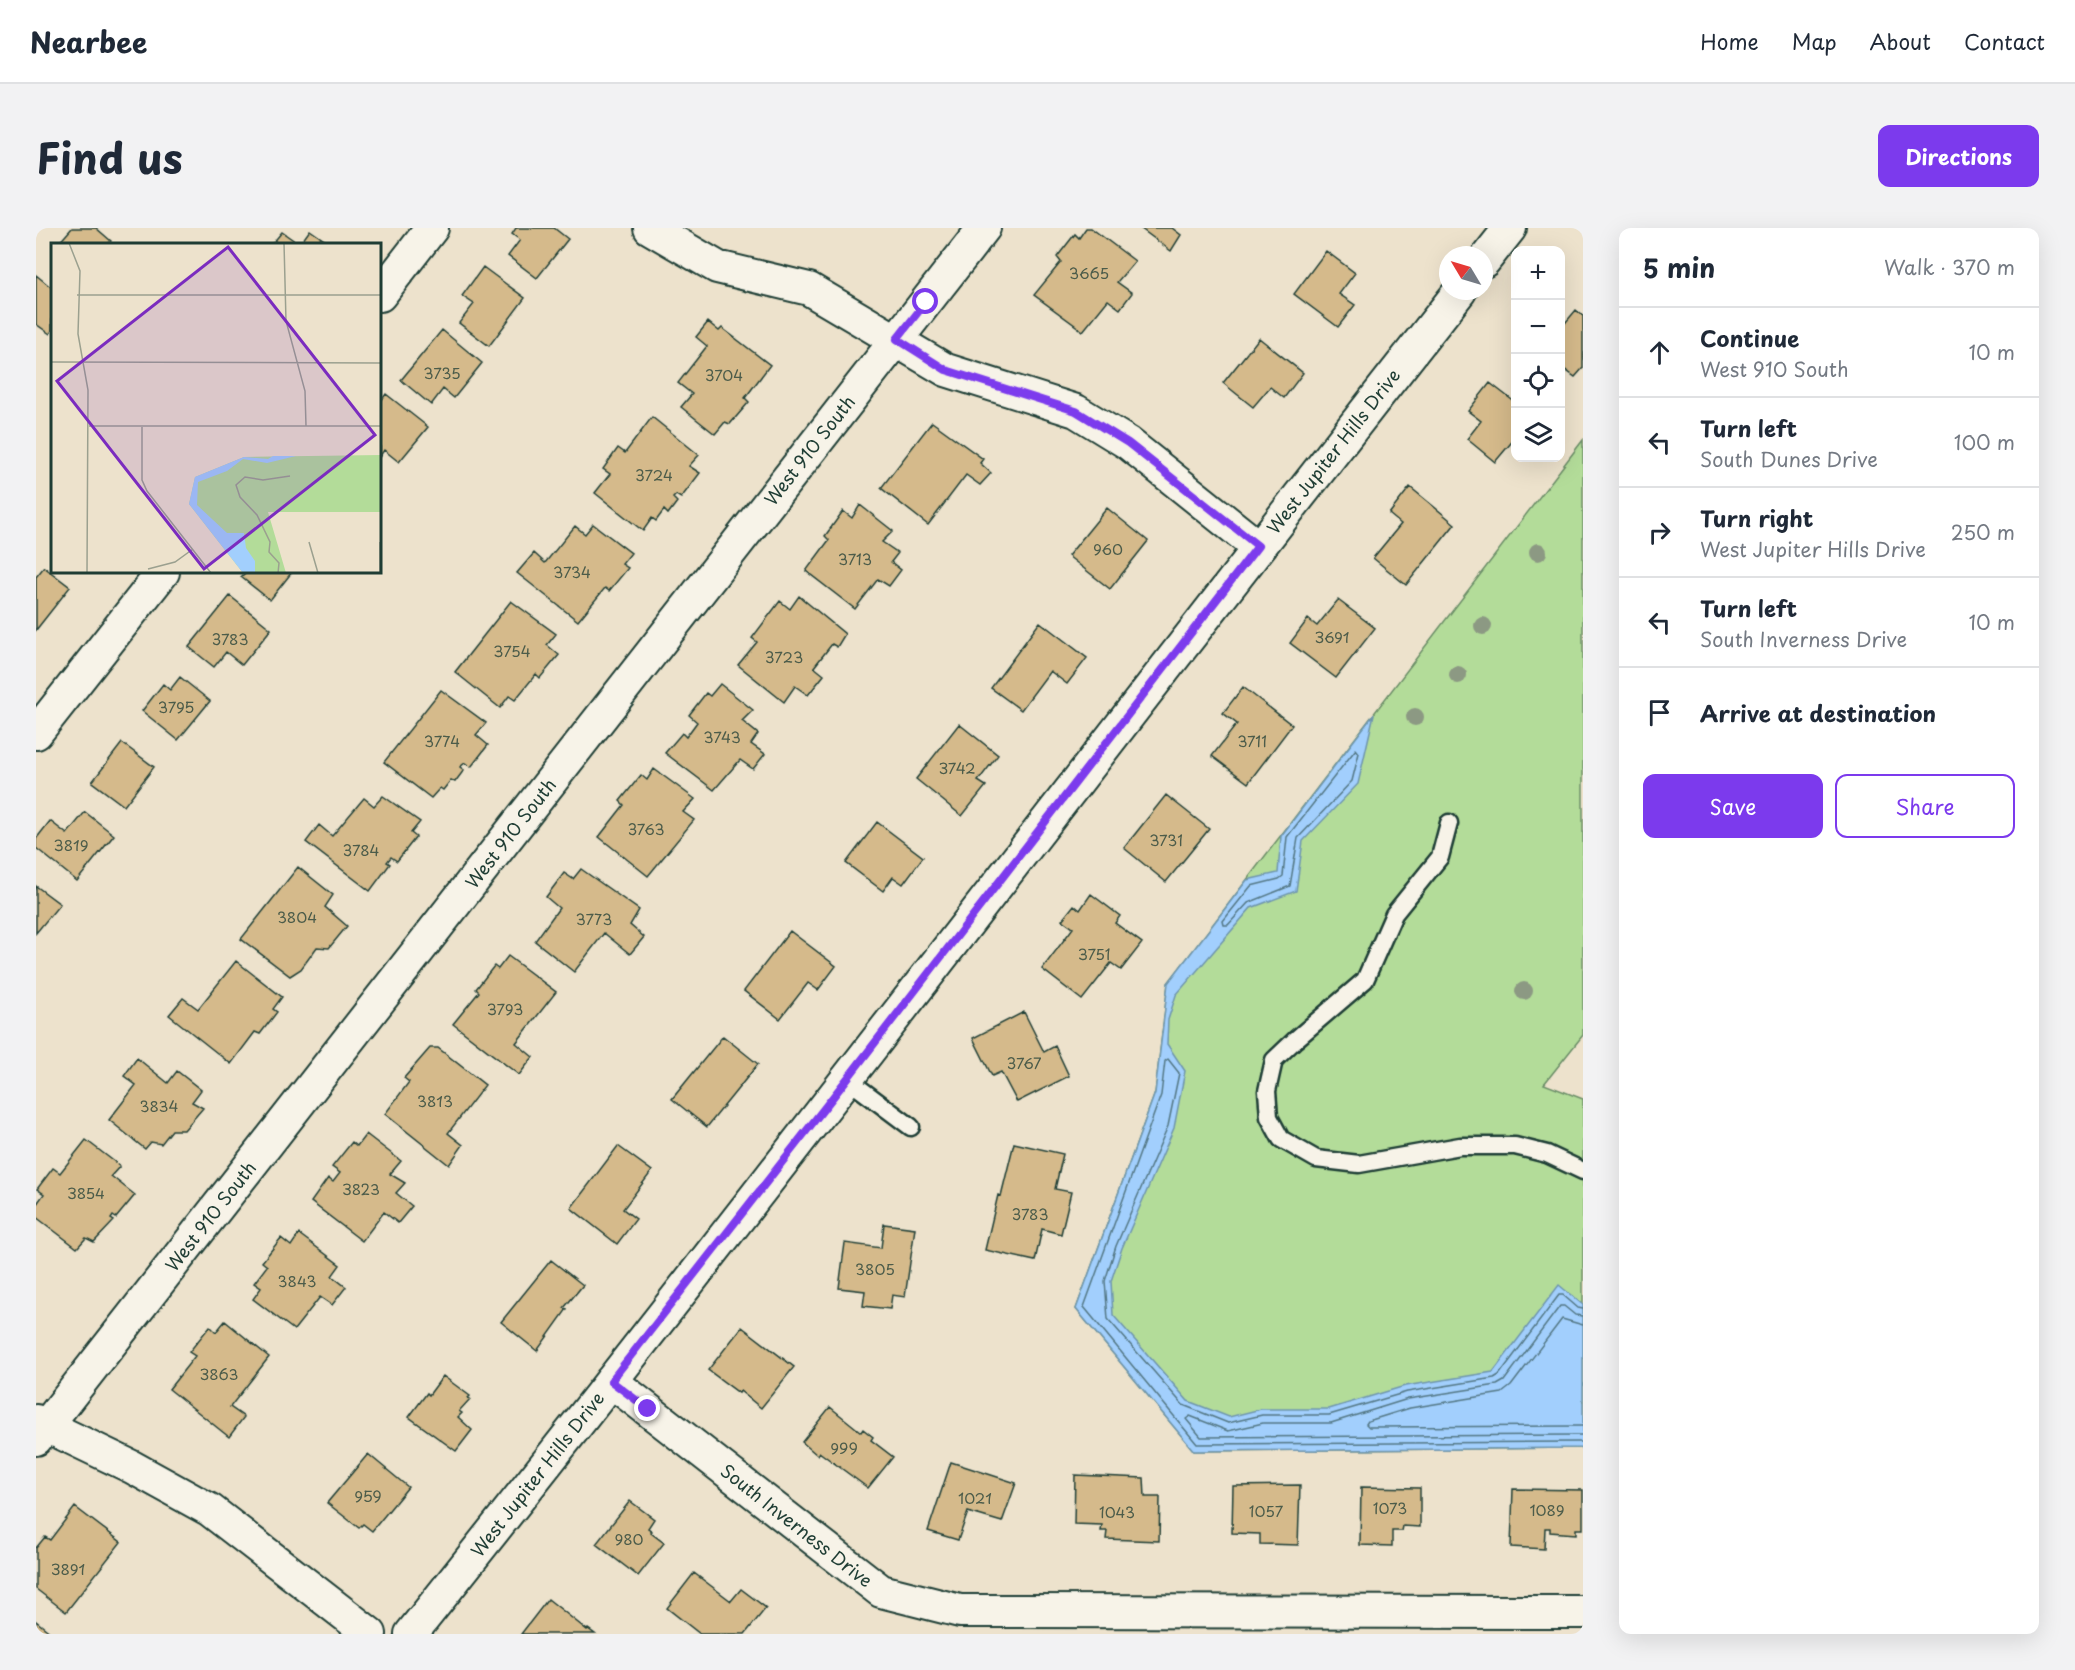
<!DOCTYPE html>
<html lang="en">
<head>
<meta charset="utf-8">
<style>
  :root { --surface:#fff; --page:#f2f2f3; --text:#1f2937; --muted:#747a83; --line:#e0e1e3; --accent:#7c3aed }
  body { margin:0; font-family:"Playpen Sans",sans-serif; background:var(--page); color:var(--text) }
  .controls { position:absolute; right:18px; top:18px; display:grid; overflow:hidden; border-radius:12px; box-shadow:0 6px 24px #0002 }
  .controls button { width:54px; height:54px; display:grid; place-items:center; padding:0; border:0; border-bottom:2px solid var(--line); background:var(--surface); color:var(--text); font:30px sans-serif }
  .compass { position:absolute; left:1403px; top:18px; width:54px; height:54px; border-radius:50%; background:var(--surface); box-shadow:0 6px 24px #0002; rotate:308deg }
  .stop { position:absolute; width:18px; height:18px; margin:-14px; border:4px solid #7c3aed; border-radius:50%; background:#fff }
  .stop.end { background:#7c3aed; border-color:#fff; box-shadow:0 2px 6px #0008 }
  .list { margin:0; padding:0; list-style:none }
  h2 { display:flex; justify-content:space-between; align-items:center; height:78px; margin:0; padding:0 24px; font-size:26px }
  h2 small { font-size:20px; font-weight:400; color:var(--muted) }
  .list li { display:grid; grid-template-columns:39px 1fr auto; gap:18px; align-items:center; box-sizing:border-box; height:90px; padding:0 24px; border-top:2px solid var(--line) }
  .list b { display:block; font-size:22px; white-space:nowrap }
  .list p { margin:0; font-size:20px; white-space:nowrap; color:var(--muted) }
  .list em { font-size:20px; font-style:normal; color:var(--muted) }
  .actions { display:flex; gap:12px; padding:18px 24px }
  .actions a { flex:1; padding:14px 0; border:2px solid var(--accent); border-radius:12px; text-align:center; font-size:21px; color:var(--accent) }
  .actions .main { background:var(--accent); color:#fff }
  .icon { flex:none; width:33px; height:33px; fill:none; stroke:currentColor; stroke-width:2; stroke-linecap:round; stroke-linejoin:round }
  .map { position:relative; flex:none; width:1547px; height:1406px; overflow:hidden; border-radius:12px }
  header { display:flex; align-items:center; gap:36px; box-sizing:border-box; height:84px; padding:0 30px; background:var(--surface); border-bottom:2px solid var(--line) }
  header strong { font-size:28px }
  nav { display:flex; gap:33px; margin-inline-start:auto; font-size:21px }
  .intro { display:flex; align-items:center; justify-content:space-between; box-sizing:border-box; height:144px; padding:0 36px }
  h1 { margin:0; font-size:42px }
  .button { padding:15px 27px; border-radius:12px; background:var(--accent); color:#fff; font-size:21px; font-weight:700 }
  main { display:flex; gap:36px; padding:0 36px }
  aside { flex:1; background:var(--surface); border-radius:12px; box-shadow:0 6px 24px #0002 }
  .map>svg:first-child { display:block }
  .green { fill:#b3dc99; stroke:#698c66; stroke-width:1.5 }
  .water { fill:#a2cffd; stroke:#6e95ad; stroke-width:1.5 }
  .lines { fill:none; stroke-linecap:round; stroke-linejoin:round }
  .shore { stroke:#537784; stroke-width:1.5 }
  .building { fill:#d5ba8b; stroke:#1f3d34; stroke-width:1.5 }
  .lane-casing { stroke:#1f3d34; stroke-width:21 }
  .street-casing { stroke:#1f3d34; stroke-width:36 }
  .lane { stroke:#f7f3e8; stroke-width:16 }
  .street { stroke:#f7f3e8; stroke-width:32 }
  .tree { fill:#8c9983 }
  .route { stroke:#7c3aed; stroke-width:8 }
  .labels { text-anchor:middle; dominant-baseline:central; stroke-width:4.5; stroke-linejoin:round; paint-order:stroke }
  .number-label { font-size:15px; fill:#4c5c4a }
  .street-label { font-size:18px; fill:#1f3d34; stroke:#f7f3e8 }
  .inset-road { fill:none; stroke:#9ba08f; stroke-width:1.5 }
  .view { fill:#7b2cbf; fill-opacity:0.15; stroke:#7b2cbf; stroke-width:3 }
  .inset-edge { fill:none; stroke:#1f3d34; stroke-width:3 }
</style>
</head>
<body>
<header>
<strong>Nearbee</strong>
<nav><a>Home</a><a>Map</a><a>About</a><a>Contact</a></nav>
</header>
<div class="intro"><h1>Find us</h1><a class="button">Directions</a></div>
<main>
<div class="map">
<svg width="1547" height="1406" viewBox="0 0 1547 1406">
  <rect width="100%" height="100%" fill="#ede2cc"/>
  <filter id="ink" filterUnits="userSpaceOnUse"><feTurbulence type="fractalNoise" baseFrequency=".0167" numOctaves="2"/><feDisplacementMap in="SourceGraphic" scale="12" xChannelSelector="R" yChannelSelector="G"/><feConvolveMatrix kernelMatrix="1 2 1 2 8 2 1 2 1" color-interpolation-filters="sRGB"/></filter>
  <g filter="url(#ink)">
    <path class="green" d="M1547,212V807L1508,856L1547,871V1220L1158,1223L1040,1081L1119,865L1132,755Z"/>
    <path class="water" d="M1338,486L1322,556L1267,613L1260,663L1215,680L1140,767L1132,792L1131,816L1149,843L1138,900L1086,1020L1075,1053L1077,1087L1152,1173L1193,1189L1225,1181H1293L1369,1158L1457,1144L1523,1057L1547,1077V1220L1158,1223L1040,1081L1119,865L1132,755L1211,652L1242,645L1245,608Z"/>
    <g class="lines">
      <path class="shore" d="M1320,521L1323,525L1316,553L1262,610L1254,658L1212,675L1192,697H1188L1187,693L1215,658L1243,651L1247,648L1251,609Z
        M1547,1081L1542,1080L1527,1067H1523L1463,1147L1458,1150L1371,1164L1293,1187H1226L1192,1195L1147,1177L1072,1091L1069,1053L1080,1018L1132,898L1143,845L1132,831L1129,833L1125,867L1048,1079L1161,1216L1547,1214
        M1547,1088L1539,1087L1528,1078H1524L1468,1153L1461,1157L1372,1171L1295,1195H1227L1192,1203L1154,1188L1150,1191L1165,1209L1547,1207
        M1547,1097L1526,1091L1475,1158L1466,1165L1374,1180L1332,1193L1330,1196L1333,1199L1547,1198"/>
    </g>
    <path class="building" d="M36,0H60L75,13L72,16H22Z
      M480,0H518L532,11L501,50L472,28L484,12L476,6Z
      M1050,0H1055L1099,33L1081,54L1096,65L1084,81L1072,72L1047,103L998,67L1025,34L1021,29L1039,6L1043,10Z
      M1104,0H1136L1145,7L1135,23Z
      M274,2L294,16H264Z
      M246,4L263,16H236Z
      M1290,23L1319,45L1303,66L1319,77L1302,99L1258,66Z
      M447,39L489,70L453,118L423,95L438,76L426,68Z
      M0,47L16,60V102L14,106L0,96Z
      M1540,82L1547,88V140L1539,149L1524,138V101Z
      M672,94L683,103L686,100L734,137L709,170L713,174L694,196L689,194L679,206L645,179L656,166L642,155L671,118L660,109Z
      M406,102L446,135L418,170L407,161L395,177L365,152Z
      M1223,110L1267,145L1248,170L1234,159L1217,179L1187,155Z
      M1454,155L1480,175V209L1459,234L1431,211L1445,193L1432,183Z
      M350,166L392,199L363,234L348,222L344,228V174Z
      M616,189L663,227L653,238L664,245L645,270L640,267L637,270L641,274L632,286L628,282L620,293L616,290L607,303L559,265L574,246L567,241L582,220L589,225Z
      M896,194L947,231L944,235L955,245L944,257L930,247L892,297L845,260Z
      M1374,259L1419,296L1370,357L1337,330L1365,296L1353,286Z
      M824,277L857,303L846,314L862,325L855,334L865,342L853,358L842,351L819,381L770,343L793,312L789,308L807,283L816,290Z
      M1071,280L1112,313L1074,361L1032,328Z
      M557,296L595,325L586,336L592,340L573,363L569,360L542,393L481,345L498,325L509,335L539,298L549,306Z
      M8,339L34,359L0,402V349Z
      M210,344H256L234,372L205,349Z
      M194,368L235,401L206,437L190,424L178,439L153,419Z
      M763,368L809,406L801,419L796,416L778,439L788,447L772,467L759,458L748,474L702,437L721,414L716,410L744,373L754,381Z
      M1302,372L1339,400L1300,450L1254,415L1272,391L1281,398Z
      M475,373L520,406L511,417L523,427L504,450L500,446L479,472L473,468L464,480L419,444Z
      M1004,394L1051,430L1031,456L1014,443L985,482L955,460Z
      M144,449L174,473L142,512L106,483L127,456L134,462Z
      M684,456L717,482L706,493L722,506L715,516L729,526L717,541L704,532L678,562L629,525L646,505L650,509L661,494L653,487L670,465L674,468Z
      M1207,459L1256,497L1212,555L1176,528L1201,496L1187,485Z
      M405,462L450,495L440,507L452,517L435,539L429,535L424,539L428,542L419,554L415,552L407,562L404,560L395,570L348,534Z
      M923,496L962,527L942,553L950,558L926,588L880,551Z
      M86,515L118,539L88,578L56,554Z
      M618,541L659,571L647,584L658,592L612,648L563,609L588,577L584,573L605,547L611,552Z
      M1130,567L1173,601L1130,654L1088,620Z
      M347,568L384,594L375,605L380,609L361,633L355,629L351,634L354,636L334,663L270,614L283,597L296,608L328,570L338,578Z
      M49,584L78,607L41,653L0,620V611L14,593L31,606Z
      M841,594L887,629L867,656L857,649L847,663L810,635Z
      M262,639L297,667L289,679L311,698L293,720L281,719L265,741L254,748L205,711Z
      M545,641L603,682L594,697L608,709L594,726L568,705L538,744L499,713L523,680L510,669L528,645L537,651Z
      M0,658L24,676L0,705Z
      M1055,666L1084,688L1079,695L1106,715L1085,742L1075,735L1046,772L1006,741L1037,700L1026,692L1038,677L1044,682Z
      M754,703L800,738L782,762L772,755L744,791L708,763Z
      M472,728L520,764L480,815L497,829L483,847L417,796L443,764L440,761L458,738L462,741Z
      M200,733L246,769L237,781L241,784L224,806L219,804L195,836L133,787L147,770L162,781Z
      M988,784L1008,824L1019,818L1033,848L981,874L965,844L956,848L937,810Z
      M687,808L722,836L671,899L636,871Z
      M394,820H402L449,857L412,905L427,917L413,937L349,886L373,854L368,850Z
      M101,830L132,855L141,843L165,862L156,874L167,880L148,902H136L125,916L115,914L109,921L73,892L100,857L88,848Z
      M330,906L365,933L354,946L369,955L360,965L376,978L362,995L348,984L326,1013L275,974L292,950L297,954L304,945L296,939L316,914L321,918Z
      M50,912L84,938L75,948L99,967L80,990L77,988L75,991L78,993L58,1014L50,1010L41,1020L0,989V977L8,966L1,961L17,940L24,945Z
      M978,915L1027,926L1019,961L1035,964L1025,1006L1006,1001L999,1033L949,1022L962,967L965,968Z
      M582,918L616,943L587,981L600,991L581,1016L535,980Z
      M848,996L879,1000L869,1069L856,1067L854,1081L827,1078L829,1063L803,1060L809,1015L845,1020Z
      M263,1006L304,1037L296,1048L310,1059L296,1077L284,1069L258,1102L217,1071L225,1060L218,1055L231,1038L226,1034L245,1010L255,1018Z
      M515,1032L547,1057L528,1080L531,1081L501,1123L465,1094Z
      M189,1093L233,1129L194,1179L208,1189L193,1209L133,1161L159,1128L153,1124L174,1098L180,1104Z
      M706,1099L758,1139L725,1180L704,1163L703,1165L672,1142Z
      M407,1148L434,1168L432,1170L434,1171L423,1183L426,1185L422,1189L436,1202L420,1223L373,1189L391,1165L393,1167Z
      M794,1179L825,1204L827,1201L837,1209L835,1212L857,1229L832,1260L783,1224L781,1227L766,1214Z
      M332,1226L372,1259L336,1303L327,1296L323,1300L291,1275Z
      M915,1234L980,1255L966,1294L932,1284L922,1312L892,1303Z
      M1039,1247L1108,1250L1109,1269H1124L1123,1313L1070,1311L1071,1303H1065L1066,1297L1038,1296Z
      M1264,1257L1262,1317L1224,1316V1306L1196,1305L1197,1258Z
      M1325,1259L1384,1260V1299L1367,1298L1366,1303H1356V1318L1324,1317Z
      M1477,1261L1547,1262V1301H1540V1306L1514,1304V1300H1509L1508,1321L1475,1319Z
      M594,1273L618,1291L612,1300L616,1303L615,1305L628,1315L602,1348L560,1316Z
      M39,1279L85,1314L30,1384L0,1361V1320L9,1309L14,1312Z
      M658,1345L695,1373L705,1361L730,1380L709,1406H664L631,1380Z
      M512,1371L551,1402L552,1401L559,1406H485Z
      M0,1393L16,1406H0Z"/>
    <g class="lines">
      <g class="lane-casing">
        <path id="lane" d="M1413,595L1404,629L1358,686L1329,752L1259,812L1238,832L1231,863L1233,889L1245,911L1280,931L1323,936L1424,918H1479L1511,926L1547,943
          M811,851L875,899"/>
      </g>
      <g class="street-casing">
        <path id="street" d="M614,0L681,39L773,61L910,142L1040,183L1092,215L1222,319
          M1448,33L1474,0
          M344,67L396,0
          M0,505L127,344
          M575,1153L845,1363L924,1383L1547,1384
          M0,1193L96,1239L174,1282L334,1406
          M0,1211L948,0
          M375,1406C730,962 1072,509 1424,63"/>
      </g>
      <use href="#lane" class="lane"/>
      <use href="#street" class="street"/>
    </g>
    <g class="tree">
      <circle cx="1502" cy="324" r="9"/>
      <circle cx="1447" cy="398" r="9"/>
      <circle cx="1422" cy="447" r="9"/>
      <circle cx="1379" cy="489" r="9"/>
      <circle cx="1488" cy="763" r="9"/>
    </g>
  </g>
  <g class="lines" filter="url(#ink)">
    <path class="route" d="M612,1181L575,1153L811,851L1222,318L1092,215L1040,183L910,142L861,111L890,74"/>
  </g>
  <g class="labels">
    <g class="number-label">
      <text x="1053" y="44">3665</text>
      <text x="406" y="144">3735</text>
      <text x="688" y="146">3704</text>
      <text x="618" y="246">3724</text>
      <text x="1072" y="320">960</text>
      <text x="819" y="330">3713</text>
      <text x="536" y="343">3734</text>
      <text x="1296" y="408">3691</text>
      <text x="194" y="410">3783</text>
      <text x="476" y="422">3754</text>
      <text x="748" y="428">3723</text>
      <text x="140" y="478">3795</text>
      <text x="686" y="508">3743</text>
      <text x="406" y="512">3774</text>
      <text x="1216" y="512">3711</text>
      <text x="921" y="539">3742</text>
      <text x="610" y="600">3763</text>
      <text x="1130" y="611">3731</text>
      <text x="35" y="616">3819</text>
      <text x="325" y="621">3784</text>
      <text x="261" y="688">3804</text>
      <text x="558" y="690">3773</text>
      <text x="1058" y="725">3751</text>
      <text x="469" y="780">3793</text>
      <text x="988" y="834">3767</text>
      <text x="399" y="872">3813</text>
      <text x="123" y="877">3834</text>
      <text x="325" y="960">3823</text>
      <text x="50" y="964">3854</text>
      <text x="994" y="985">3783</text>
      <text x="839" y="1040">3805</text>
      <text x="261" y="1052">3843</text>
      <text x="183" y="1145">3863</text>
      <text x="808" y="1219">999</text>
      <text x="332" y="1267">959</text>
      <text x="939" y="1269">1021</text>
      <text x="1354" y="1279">1073</text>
      <text x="1511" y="1281">1089</text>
      <text x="1230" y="1282">1057</text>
      <text x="1081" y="1283">1043</text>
      <text x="593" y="1310">980</text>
      <text x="32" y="1340">3891</text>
    </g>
    <g class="street-label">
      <text transform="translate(773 222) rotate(-52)">West 910 South</text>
      <text transform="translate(1297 223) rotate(-52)">West Jupiter Hills Drive</text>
      <text transform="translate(474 605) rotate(-52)">West 910 South</text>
      <text transform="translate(174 988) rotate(-52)">West 910 South</text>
      <text transform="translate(501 1246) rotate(-52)">West Jupiter Hills Drive</text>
      <text transform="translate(761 1297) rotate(38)">South Inverness Drive</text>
    </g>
  </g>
  <g transform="translate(15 15)">
    <rect width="330" height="330" fill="#ede2cc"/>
    <path d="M330,212V269H217L235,330H192L138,261L144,234L193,214Z" fill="#b3dc99"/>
    <path d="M222,213H245L216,220L192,216L176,228L147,239L146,262L176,290H193L195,305L204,318V330H192L138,261L144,234L193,214L217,216Z" fill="#a2cffd"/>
    <path class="inset-road" d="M18,0L29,28L27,91L37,147L36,330M233,0L235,78L254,148L255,183M26,52H330M0,119L330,120M38,183H330M91,184V237L96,248L160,330M258,299L267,330M97,326L124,319L142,306M227,330L228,320L218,309L219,299L206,272L189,254L185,242L194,234L212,237L239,233M329,330V299"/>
    <path class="view" d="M177,4L324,192L153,326L6,138Z"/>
    <rect width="330" height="330" class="inset-edge"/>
  </g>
</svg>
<div class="controls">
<button>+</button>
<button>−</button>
<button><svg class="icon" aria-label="locate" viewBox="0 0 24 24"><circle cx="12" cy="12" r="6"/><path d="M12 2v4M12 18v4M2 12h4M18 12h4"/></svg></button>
<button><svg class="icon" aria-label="layers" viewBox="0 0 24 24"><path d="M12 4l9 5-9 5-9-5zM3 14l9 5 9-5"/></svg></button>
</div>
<svg class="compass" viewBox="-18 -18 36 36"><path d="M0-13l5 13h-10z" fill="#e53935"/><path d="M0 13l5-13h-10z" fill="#747a83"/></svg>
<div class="stop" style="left:890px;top:74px"></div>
<div class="stop end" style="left:612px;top:1181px"></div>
</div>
<aside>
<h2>5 min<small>Walk · 370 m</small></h2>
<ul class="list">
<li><svg class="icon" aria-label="ahead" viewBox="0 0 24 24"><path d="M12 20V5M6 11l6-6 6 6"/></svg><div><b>Continue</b><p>West 910 South</p></div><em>10 m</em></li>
<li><svg class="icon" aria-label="left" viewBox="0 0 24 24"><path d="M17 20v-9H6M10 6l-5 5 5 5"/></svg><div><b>Turn left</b><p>South Dunes Drive</p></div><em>100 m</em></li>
<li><svg class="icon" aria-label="right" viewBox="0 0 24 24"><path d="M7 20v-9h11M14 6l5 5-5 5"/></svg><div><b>Turn right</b><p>West Jupiter Hills Drive</p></div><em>250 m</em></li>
<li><svg class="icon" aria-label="left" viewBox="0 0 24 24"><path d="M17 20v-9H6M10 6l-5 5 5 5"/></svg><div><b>Turn left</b><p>South Inverness Drive</p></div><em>10 m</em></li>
<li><svg class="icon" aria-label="arrive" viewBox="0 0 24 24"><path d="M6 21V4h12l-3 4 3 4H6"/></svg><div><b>Arrive at destination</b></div></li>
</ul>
<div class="actions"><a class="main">Save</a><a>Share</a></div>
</aside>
</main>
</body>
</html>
